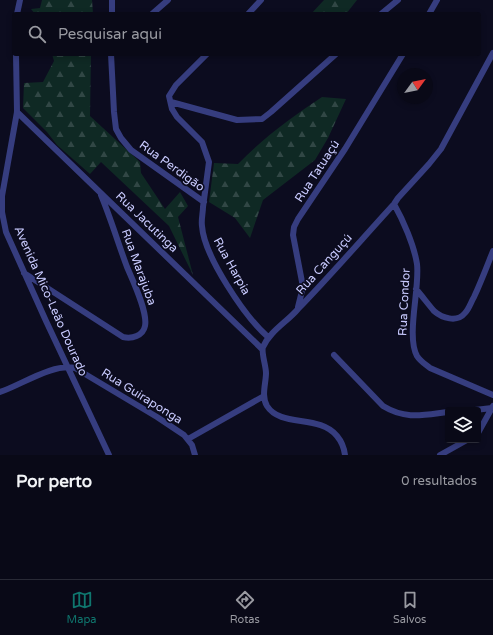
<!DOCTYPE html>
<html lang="pt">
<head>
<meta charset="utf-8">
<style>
  :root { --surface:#090917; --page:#171724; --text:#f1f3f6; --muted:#999aa1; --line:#292a36; --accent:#0f766e }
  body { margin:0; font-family:"Varela Round",sans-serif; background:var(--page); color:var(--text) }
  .controls { position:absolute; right:12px; bottom:12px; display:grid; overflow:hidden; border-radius:4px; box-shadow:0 2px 6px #0003 }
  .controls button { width:36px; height:36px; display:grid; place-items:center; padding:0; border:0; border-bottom:1px solid var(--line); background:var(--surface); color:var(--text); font:20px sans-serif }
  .compass { position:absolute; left:397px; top:68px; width:36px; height:36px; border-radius:50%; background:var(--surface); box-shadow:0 2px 6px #0003; rotate:57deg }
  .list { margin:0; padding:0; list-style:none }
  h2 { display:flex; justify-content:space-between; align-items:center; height:52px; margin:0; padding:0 16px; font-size:17px }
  h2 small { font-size:13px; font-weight:400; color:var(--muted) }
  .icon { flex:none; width:22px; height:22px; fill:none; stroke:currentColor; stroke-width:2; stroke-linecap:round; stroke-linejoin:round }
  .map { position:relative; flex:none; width:493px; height:455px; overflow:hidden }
  .search { position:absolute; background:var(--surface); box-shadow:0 2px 6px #0003; left:12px; right:12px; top:12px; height:44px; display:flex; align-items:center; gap:10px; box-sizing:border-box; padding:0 14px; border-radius:4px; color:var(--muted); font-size:15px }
  .sheet { height:124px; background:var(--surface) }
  nav { display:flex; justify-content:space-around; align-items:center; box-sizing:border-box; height:56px; border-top:1px solid var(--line); background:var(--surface); font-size:11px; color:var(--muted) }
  nav a { display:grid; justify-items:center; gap:2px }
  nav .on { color:var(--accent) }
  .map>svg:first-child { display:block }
  .forest { fill:url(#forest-firs) }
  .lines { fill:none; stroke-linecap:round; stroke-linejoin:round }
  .minor { stroke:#363d7f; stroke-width:6 }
  .labels { text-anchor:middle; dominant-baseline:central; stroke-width:3.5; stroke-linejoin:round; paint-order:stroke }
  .street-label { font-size:12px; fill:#c9cbff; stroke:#0c0c1f }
</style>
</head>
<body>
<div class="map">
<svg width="493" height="455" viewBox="0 0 493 455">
  <defs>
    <pattern id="forest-firs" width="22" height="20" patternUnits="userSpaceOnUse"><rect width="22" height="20" fill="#0f2924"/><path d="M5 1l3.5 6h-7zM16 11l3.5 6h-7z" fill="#314745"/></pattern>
  </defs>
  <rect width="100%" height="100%" fill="#0c0c1f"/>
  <path class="forest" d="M42,0H92L93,14H35L31,9L40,8Z
    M324,0H357L346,14H311Z
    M52,54H91L90,116L140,162L141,173L165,209L180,192L188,206L178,217L193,275L169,226L101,162L90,174L57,145L47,132L23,108L24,83L43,82L54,61Z
    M322,97L346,99L328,138L315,160L263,200L250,238L235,218L209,202L214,163L238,164C263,138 292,117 322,97Z"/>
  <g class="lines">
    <path class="minor" d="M17,14L20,0
      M112,14V0
      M152,14L168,0
      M248,14L261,0
      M381,14L398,0
      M429,14L437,0
      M16,54L17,112L2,196V212L6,232L46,321L109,455
      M111,54L114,112L116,129L121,138L131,150L204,202
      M207,54L176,85L169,96L172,109L177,117L202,142L209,162C207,177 205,192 203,207C203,213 201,220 202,226C204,256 245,317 268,337
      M171,102L237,120L262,119L271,112L336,54
      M17,112L262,349
      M394,204C403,220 414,245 417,264C420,288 406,336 417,356C420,361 425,364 430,368L493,395
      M24,273L123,337C132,339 143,336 145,326C148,312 133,281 127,267C118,243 111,219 101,195
      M416,289C422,296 428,304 434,311C442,318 457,323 465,313C469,309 471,302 474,297C481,282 487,266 493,251
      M298,307L303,287L293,235L294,227L298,219L345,149L403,54
      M334,355L383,406C406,420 423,415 448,412
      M0,392C21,385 53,363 75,368L157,417L184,435L192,445L195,455
      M475,410L492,408
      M478,433L493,406
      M188,439L264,396
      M345,455C344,447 342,442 337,436C319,414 281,428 267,406C261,396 266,383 266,373C266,366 261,352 263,347C270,331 287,322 298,309C331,275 362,239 394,204L398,198L429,164L441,149L493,53
      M440,455L467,440"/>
  </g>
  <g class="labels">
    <g class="street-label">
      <text transform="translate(172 166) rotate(36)">Rua Perdigão</text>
      <text transform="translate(317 171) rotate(-57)">Rua Tatuaçú</text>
      <text transform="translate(147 222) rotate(44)">Rua Jacutinga</text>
      <text transform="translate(324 264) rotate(-48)">Rua Canguçú</text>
      <text transform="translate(232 266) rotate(61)">Rua Harpia</text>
      <text transform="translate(139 267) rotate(70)">Rua Marajuba</text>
      <text transform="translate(51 301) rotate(66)">Avenida Mico-Leão Dourado</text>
      <text transform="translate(404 302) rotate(-87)">Rua Condor</text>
      <text transform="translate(142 396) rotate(32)">Rua Guiraponga</text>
    </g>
  </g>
</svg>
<div class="controls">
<button><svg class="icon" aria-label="layers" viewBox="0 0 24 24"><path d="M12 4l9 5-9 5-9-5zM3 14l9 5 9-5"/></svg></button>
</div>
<svg class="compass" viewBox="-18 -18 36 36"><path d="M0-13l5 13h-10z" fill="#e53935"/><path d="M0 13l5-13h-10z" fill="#999aa1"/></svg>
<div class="search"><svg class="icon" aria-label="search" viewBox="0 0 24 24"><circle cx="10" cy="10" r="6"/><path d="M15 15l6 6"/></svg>Pesquisar aqui</div>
</div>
<section class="sheet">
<h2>Por perto<small>0 resultados</small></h2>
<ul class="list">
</ul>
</section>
<nav>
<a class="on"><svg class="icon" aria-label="map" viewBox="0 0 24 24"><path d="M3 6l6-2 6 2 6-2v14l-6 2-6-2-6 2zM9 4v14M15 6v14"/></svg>Mapa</a>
<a><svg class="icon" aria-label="directions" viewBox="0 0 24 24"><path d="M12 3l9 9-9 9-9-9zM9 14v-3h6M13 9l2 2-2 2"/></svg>Rotas</a>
<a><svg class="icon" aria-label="saved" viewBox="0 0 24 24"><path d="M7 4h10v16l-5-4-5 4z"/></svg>Salvos</a>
</nav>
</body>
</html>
